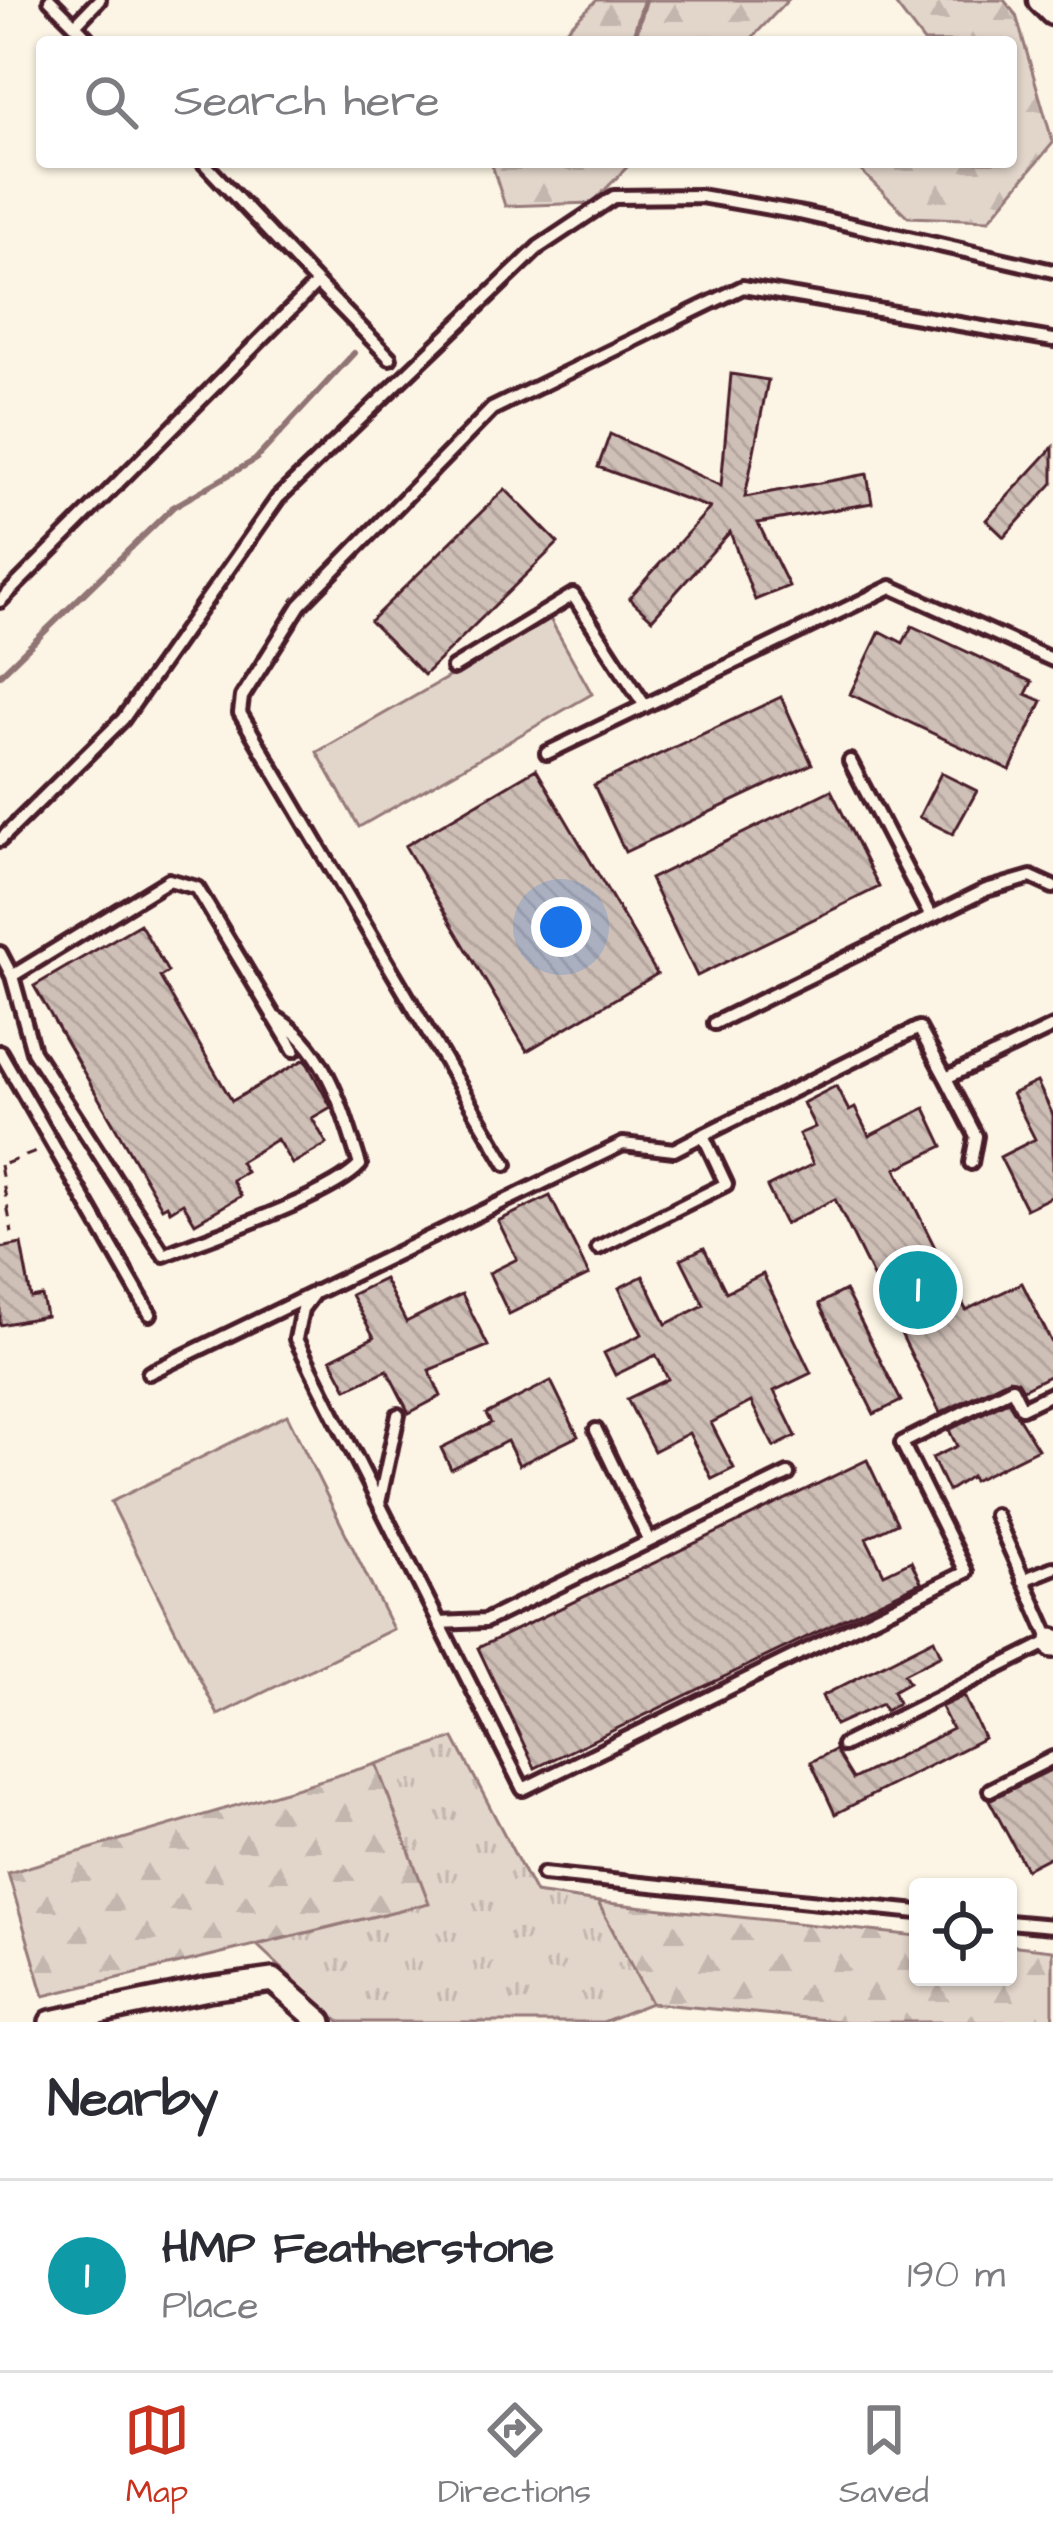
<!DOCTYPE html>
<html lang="en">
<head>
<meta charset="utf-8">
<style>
  :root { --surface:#fff; --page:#f2f2f3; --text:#2b2b33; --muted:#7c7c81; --line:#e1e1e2; --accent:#c8321e }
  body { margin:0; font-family:"Architects Daughter",sans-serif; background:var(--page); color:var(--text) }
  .controls { position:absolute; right:36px; bottom:36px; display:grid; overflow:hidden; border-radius:12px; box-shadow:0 3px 9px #0004 }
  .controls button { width:108px; height:108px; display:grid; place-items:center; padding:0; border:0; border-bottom:3px solid var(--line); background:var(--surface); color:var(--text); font:60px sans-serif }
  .you { position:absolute; left:561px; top:927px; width:42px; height:42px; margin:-30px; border:9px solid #fff; border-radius:50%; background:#1a73e8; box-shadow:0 0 0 18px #1a73e833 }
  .badge { display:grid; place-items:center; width:78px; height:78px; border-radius:50%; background:var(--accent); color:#fff; font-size:39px; font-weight:700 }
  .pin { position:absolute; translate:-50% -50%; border:6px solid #fff; box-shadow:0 3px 12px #0006 }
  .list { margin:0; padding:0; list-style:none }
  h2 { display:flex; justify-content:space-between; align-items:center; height:156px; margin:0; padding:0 48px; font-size:51px }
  h2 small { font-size:39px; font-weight:400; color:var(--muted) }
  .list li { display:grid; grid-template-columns:78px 1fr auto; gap:36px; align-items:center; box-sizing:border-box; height:192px; padding:0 48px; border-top:3px solid var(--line) }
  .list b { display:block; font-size:45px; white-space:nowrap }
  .list p { margin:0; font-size:39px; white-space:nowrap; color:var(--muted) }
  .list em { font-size:39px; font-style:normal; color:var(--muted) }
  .icon { flex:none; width:66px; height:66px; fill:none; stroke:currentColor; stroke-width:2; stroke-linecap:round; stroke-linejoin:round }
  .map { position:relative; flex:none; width:1053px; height:2022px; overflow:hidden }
  .search { position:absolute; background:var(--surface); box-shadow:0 3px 9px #0004; left:36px; right:36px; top:36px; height:132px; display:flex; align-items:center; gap:30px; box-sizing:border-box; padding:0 42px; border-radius:12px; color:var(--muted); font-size:45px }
  .sheet { height:348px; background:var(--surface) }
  nav { display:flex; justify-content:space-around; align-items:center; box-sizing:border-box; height:168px; border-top:3px solid var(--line); background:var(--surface); font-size:33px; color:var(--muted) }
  nav a { display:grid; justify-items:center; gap:6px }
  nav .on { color:var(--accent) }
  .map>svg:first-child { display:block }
  .grass { fill:url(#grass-tufts); stroke:#967a7a; stroke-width:3 }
  .forest { fill:url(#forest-firs); stroke:#967a7a; stroke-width:3 }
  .pitch { fill:#e2d5ca; stroke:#967a7a; stroke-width:3 }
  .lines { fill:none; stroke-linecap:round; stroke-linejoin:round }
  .stream { stroke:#917474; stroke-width:6 }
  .building { fill:url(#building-back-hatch); stroke:#4a1f2b; stroke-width:3 }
  .service-casing { stroke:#4a1f2b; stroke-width:20 }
  .minor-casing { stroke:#4a1f2b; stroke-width:30 }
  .tertiary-casing { stroke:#4a1f2b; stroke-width:33 }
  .path { stroke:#4a1f2b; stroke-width:3; stroke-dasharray:12 9; stroke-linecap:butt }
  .service { stroke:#fcf5e5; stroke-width:10 }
  .minor { stroke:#fcf5e5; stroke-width:21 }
  .tertiary { stroke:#fcf5e5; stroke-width:24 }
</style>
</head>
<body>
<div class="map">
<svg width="1053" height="2022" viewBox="0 0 1053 2022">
  <defs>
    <pattern id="grass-tufts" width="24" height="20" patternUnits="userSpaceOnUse" patternTransform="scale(3)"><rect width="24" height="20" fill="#e2d5ca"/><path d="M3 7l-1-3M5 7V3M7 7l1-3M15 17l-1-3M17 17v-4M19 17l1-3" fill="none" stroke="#c3b6ae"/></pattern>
    <pattern id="forest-firs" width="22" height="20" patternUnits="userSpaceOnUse" patternTransform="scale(3)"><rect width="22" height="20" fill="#e2d5ca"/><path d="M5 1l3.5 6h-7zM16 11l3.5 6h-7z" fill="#c3b6ae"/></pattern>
    <pattern id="building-back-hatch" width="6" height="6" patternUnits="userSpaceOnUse" patternTransform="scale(3)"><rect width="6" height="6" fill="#cfc0b7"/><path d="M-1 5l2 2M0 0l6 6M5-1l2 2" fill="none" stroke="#b3a59e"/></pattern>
  </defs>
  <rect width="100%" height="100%" fill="#fcf5e5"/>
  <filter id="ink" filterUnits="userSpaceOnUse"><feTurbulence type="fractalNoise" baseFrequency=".00833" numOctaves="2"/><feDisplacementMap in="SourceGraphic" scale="24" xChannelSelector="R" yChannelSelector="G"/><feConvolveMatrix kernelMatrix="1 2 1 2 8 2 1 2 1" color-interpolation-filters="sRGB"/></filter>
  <g filter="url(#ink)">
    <path class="grass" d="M454,1738L535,1893L598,1902L651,2003L603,2022H339L257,1945L428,1903L376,1764Z"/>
    <path class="forest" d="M597,0H788L748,42H553Z
      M892,0H1004L1016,15L1053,143L989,220L908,217L852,162H1011V42H924Z
      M491,162H632L592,203L505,206Z
      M376,1764L429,1903L44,1996L8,1873Z
      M598,1902L918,1936V1977H1008V1945L1053,1950V2022H848L651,2003Z"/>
    <path class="pitch" d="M550,619L592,694L359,827L317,752Z
      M287,1415L393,1629L218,1715L111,1502Z"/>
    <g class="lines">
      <path class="stream" d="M628,42L635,34L645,0
        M0,675L173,507L255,460L354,353"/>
    </g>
    <path class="building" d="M731,374L768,380L745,497L867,474L872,503L758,523L789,586L755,600L730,532L652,619L629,598L710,508L598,467L610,434L721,486Z
      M1053,447V483L1004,537L986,520Z
      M505,489L558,543L424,675L370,621Z
      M912,626L1032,682L1026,694L1042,701L1010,770L850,694L880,631L903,643Z
      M781,697L812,764L625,852L594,785Z
      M536,769L657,974L527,1051L405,846Z
      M941,773L977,791L953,834L919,817Z
      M831,790L879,887L697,976L650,879Z
      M140,924L168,972L160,977L232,1101L305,1059L331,1107L312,1118L327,1144L292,1164L277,1139L240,1162L246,1172L232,1180L241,1196L195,1223L183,1203L170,1211L167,1205L162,1208L34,986Z
      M1037,1082L1053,1115V1196L1026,1209L1000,1157L1035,1139L1012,1094Z
      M836,1086L849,1111L855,1108L869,1136L925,1108L943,1146L896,1169L966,1310L1022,1283L1053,1345V1374L1023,1389L1018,1381L1009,1379L940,1413L835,1199L785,1224L767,1187L813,1164L799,1134L815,1127L803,1103Z
      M550,1196L589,1275L509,1314L489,1273L517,1259L498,1221Z
      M21,1244L31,1298L42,1296L46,1316L0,1325V1248Z
      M704,1248L726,1292L763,1274L811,1373L774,1391L796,1436L774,1447L751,1402L711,1423L734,1468L712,1479L689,1433L654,1451L627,1399L668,1379L656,1355L615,1375L604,1353L642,1334L619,1288L643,1276L666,1324L704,1305L681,1259Z
      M384,1279L406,1322L462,1294L488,1346L429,1370L441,1396L409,1413L387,1370L347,1389L331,1359L374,1337L351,1295Z
      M845,1290L901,1401L874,1414L819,1304Z
      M551,1381L578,1436L519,1465L507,1441L451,1469L441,1448L491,1423L486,1414Z
      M1008,1401L1038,1449L973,1481L971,1476L948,1491L932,1458L957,1446L949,1430Z
      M867,1460L897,1523L866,1538L884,1574L911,1561L921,1582L535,1768L478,1648Z
      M934,1639L941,1655L904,1674L909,1682L893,1691L898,1703L885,1711L882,1704L835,1725L822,1696Z
      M964,1696L984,1738L835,1814L811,1762L835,1750L853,1779L952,1729L941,1707Z
      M1053,1769V1855L1026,1869L989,1800Z"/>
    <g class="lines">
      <g class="service-casing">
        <path id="service" d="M50,0L75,25L99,0
          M75,25L91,42
          M317,283L390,358
          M0,601L317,283L203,162
          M453,668L573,595L645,706
          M547,753L891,587L1053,660
          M850,761L931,917
          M0,840L123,719L278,498L539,247L614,197L700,196L799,213L1053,271
          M0,953L12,976L33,1051L164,1255C209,1237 331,1197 360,1165C343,1111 326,1045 273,1016
          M12,976L169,880L197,888L294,1050
          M715,1023L986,890L1031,877L1053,887
          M0,1052L150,1314
          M946,1078L976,1136L971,1163
          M703,1135L919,1028L946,1078L1053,1027
          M506,1164L240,713L242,697L300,605L492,409L743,287L1053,340
          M315,1292L302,1309L296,1339L523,1789L966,1572L902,1443L1012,1388L1022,1408L1053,1393
          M149,1373L623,1144L674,1150L703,1135L726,1184L598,1248
          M596,1430L649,1541
          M379,1503L398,1415
          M1023,1580L1053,1568
          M439,1623L485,1621L788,1474
          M843,1745L1051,1641L995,1515
          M990,1790L1053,1758
          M543,1874L918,1912
          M1008,1922L1053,1926"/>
      </g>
      <g class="minor-casing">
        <path id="minor" d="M1053,1640V1646
          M51,2022L208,1989L273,1980L321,2022"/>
      </g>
      <g class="tertiary-casing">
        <path id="tertiary" d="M1041,0L1053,12"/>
      </g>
      <path class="path" d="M5,1164L41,1150
        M0,1165L12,1233"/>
      <use href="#service" class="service"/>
      <use href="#minor" class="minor"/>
      <use href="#tertiary" class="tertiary"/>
    </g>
  </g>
</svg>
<div class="controls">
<button><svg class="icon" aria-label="locate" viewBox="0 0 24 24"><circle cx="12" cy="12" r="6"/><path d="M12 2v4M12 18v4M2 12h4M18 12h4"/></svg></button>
</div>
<div class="you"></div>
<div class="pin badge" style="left:918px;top:1290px;background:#0f9aa8">1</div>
<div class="search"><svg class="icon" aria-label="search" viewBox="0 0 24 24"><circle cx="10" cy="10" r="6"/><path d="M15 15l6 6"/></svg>Search here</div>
</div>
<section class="sheet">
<h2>Nearby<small></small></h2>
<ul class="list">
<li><span class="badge" style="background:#0f9aa8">1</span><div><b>HMP Featherstone</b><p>Place</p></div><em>190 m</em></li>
</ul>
</section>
<nav>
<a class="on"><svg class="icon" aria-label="map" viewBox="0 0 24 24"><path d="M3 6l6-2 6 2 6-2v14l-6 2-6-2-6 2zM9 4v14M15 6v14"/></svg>Map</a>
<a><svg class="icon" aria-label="directions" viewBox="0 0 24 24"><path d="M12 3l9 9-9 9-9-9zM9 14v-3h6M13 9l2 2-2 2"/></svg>Directions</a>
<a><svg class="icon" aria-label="saved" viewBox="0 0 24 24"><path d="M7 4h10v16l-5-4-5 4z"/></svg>Saved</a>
</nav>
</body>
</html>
